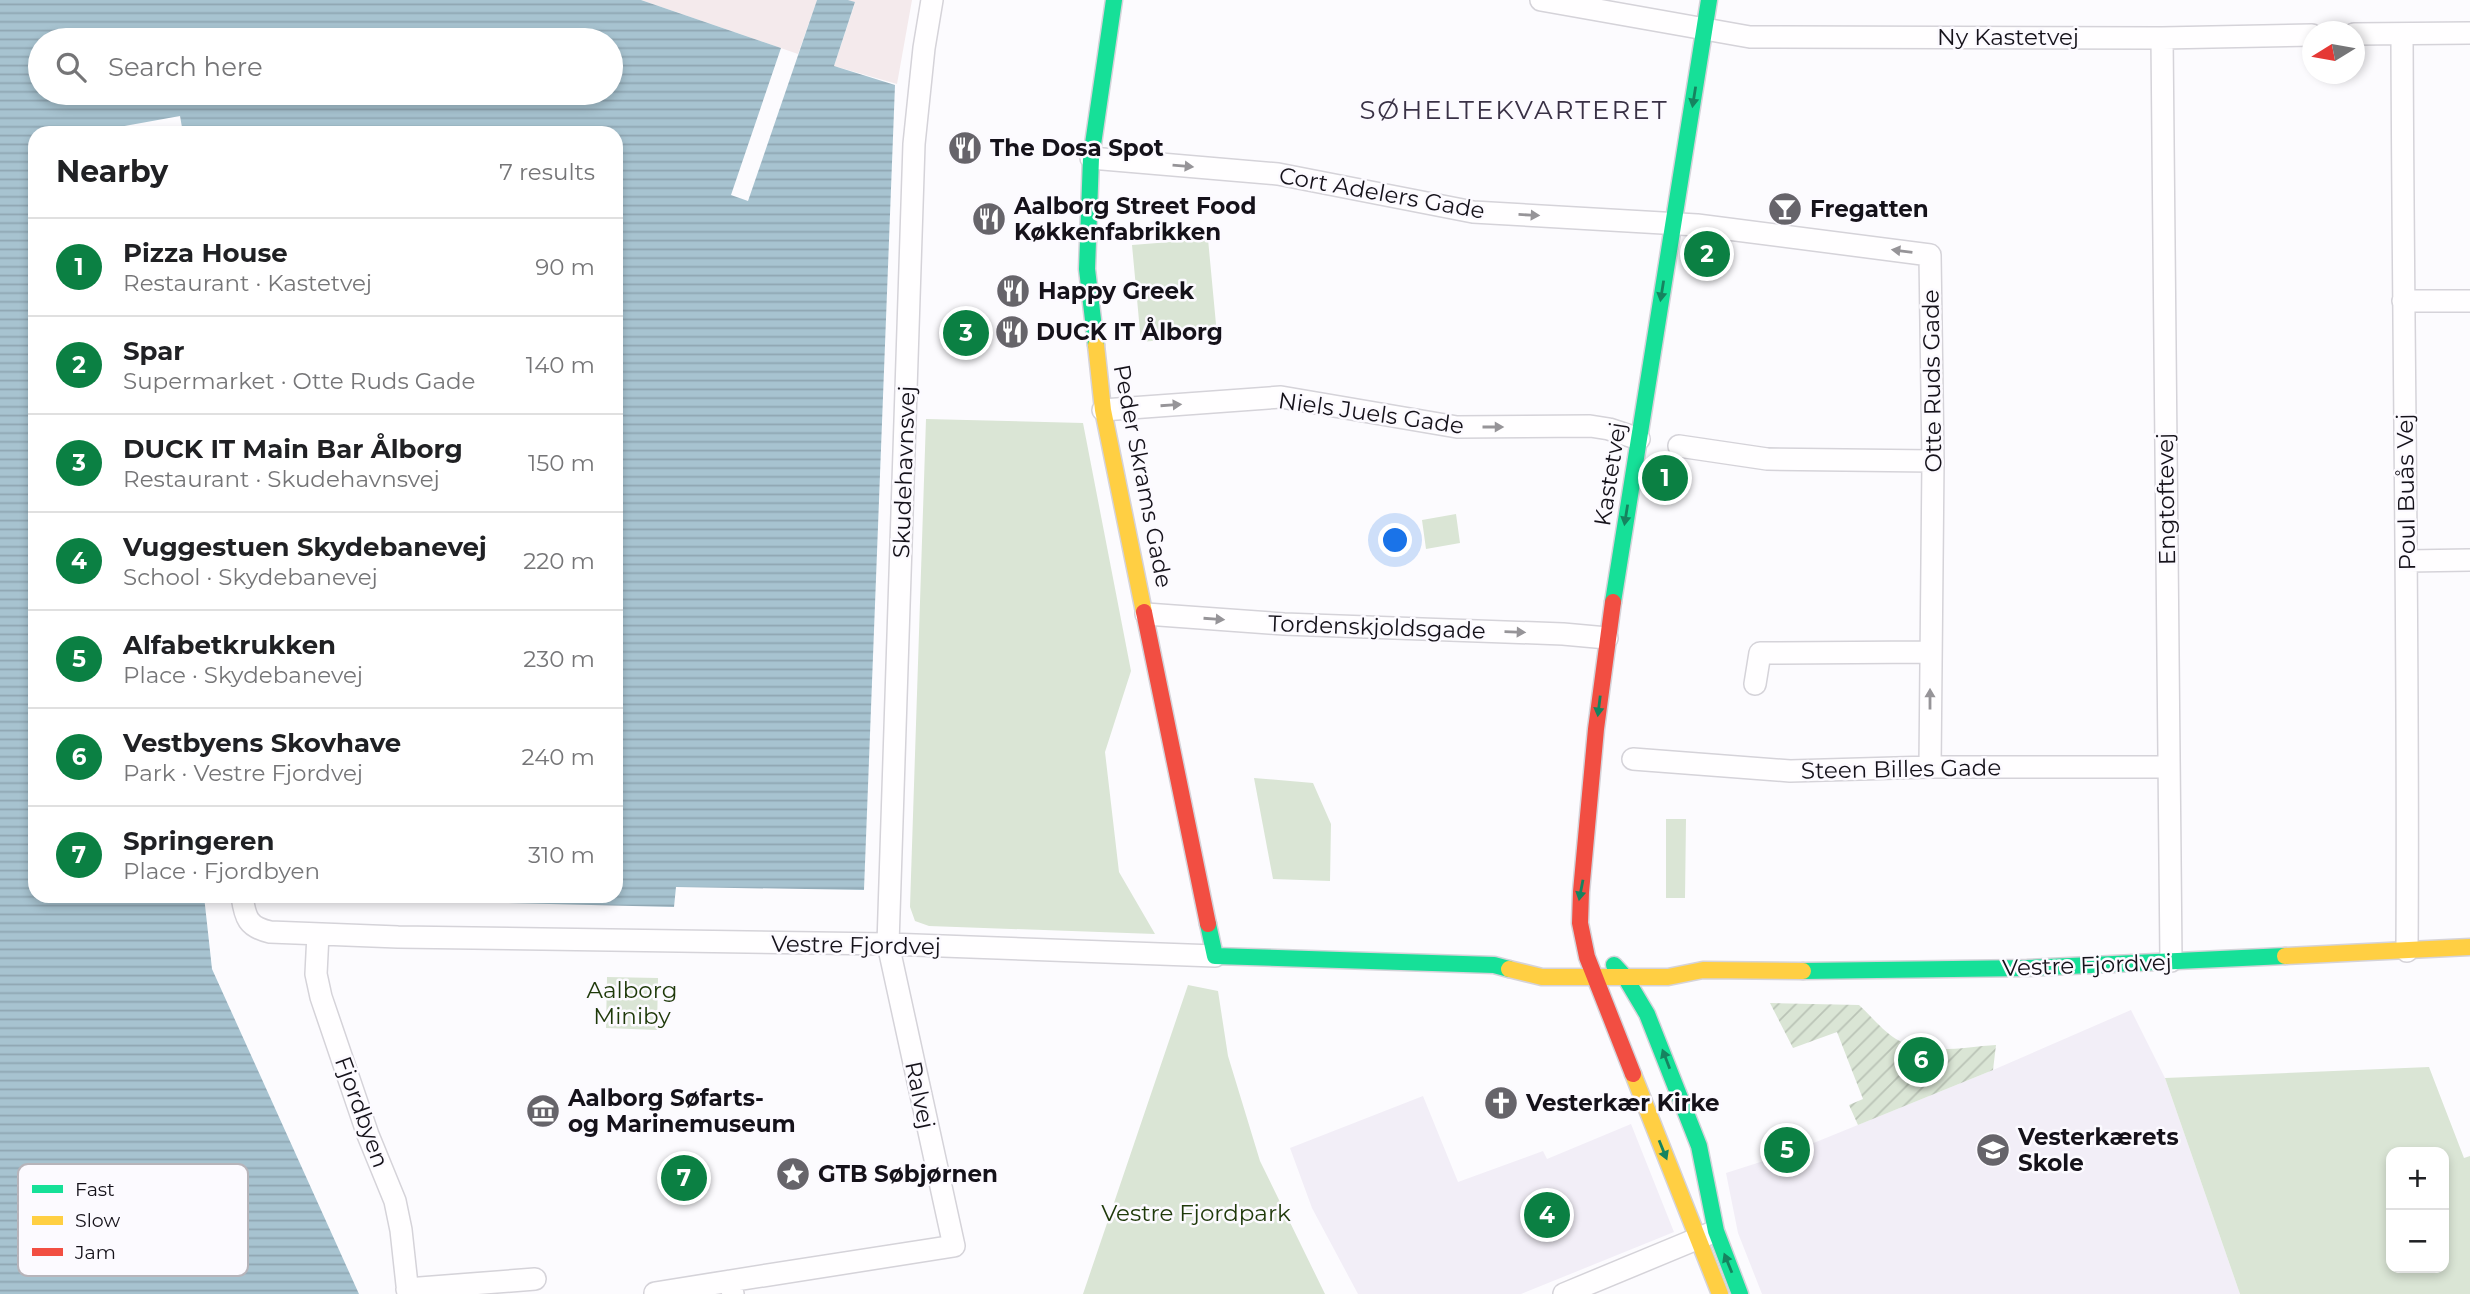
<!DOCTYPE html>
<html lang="en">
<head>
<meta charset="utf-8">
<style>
  :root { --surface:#fff; --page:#f6f6f6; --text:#202124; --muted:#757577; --line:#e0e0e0; --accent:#0b8043 }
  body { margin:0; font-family:Montserrat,sans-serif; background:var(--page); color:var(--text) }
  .controls { position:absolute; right:21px; bottom:21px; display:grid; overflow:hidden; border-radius:14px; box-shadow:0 4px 10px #0003 }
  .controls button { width:63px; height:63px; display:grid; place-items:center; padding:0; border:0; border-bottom:2px solid var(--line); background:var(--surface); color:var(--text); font:35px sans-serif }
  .compass { position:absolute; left:2302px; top:21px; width:63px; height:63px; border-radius:50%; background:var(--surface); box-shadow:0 4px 10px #0003; rotate:259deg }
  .you { position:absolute; left:1396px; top:541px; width:24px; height:24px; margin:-18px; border:5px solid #fff; border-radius:50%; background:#1a73e8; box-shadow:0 0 0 10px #1a73e833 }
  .badge { display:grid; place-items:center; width:46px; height:46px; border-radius:50%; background:var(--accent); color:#fff; font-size:23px; font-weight:700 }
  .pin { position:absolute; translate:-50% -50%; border:4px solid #fff; box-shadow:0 2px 7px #0006 }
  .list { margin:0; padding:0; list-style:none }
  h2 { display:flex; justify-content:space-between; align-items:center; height:91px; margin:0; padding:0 28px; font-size:30px }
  h2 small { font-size:23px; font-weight:400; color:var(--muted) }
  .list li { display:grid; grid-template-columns:46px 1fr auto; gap:21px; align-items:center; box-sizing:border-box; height:98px; padding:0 28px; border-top:2px solid var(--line) }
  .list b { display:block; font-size:26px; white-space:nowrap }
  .list p { margin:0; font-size:23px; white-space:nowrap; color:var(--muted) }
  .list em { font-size:23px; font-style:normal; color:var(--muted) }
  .icon { flex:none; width:38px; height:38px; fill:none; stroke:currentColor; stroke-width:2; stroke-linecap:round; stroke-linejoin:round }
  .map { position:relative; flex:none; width:2470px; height:1294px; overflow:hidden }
  .search { position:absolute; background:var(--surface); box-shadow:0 4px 10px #0003; left:28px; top:28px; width:595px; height:77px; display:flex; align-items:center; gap:18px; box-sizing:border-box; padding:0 24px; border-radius:38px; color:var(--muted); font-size:26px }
  .panel { position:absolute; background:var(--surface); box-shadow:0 4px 10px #0003; left:28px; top:126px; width:595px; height:777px; border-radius:21px }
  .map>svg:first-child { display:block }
  .built { fill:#f2eef7 }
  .industrial { fill:#f4eaec }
  .green { fill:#dae5d5; fill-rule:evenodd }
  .garden { fill:url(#garden-furrows) }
  .water { fill:url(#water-rules); fill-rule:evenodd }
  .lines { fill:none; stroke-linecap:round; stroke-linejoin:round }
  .street-casing { stroke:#d5d3d9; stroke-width:24 }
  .fast-casing { stroke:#d5d3d9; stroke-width:19 }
  .slow-casing { stroke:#d5d3d9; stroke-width:19 }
  .jam-casing { stroke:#d5d3d9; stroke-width:19 }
  .street { stroke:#fffeff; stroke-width:21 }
  .fast { stroke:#16e098; stroke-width:16 }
  .slow { stroke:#ffcf43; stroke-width:16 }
  .jam { stroke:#f24e42; stroke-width:16 }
  .oneway { fill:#16835f }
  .oneway2 { fill:#969498 }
  .labels { text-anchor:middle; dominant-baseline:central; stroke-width:5; stroke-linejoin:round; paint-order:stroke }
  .street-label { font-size:23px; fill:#15121a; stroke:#fcfaff }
  .poi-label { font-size:23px; font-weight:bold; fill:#15121a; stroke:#fcfaff; text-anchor:start }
  .park-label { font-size:23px; fill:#1e3909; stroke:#fcfaff }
  .quarter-label { font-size:26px; letter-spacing:2px; fill:#393145; stroke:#fcfaff }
  .key { fill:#fcfaff; stroke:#b7b4ba; stroke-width:2 }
  .key-label { font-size:19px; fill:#15121a }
</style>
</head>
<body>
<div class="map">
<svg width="2470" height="1294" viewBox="0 0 2470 1294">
  <defs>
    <pattern id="garden-furrows" width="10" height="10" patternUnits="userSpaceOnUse" patternTransform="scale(1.75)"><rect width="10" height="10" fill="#dae5d5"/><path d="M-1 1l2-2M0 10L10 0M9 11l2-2" fill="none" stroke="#bac3b6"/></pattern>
    <pattern id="water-rules" width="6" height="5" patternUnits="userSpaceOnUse" patternTransform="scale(1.75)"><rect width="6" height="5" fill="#a7c3d0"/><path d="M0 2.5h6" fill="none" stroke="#8fa6b2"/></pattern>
  </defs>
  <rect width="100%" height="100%" fill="#fcfbfe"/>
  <path class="built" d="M2131,1010L2165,1078L2240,1294H1762L1738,1233L1726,1173L1789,1153L1993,1070Z
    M1423,1096L1458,1182L1543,1151L1547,1159L1631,1124L1674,1232L1521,1294H1358L1312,1208L1290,1148Z"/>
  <path class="industrial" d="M641,0H817L798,54Z
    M848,0H912L897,84L834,66L855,3Z"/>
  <path class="green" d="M1208,239L1217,335L1141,342L1132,245Z
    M926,419L1083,423L1131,671L1105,752L1119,872L1155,934L929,926L915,921L910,907Z
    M1456,514L1460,543L1426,549L1422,520Z
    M1254,778L1313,783L1331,824L1330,881L1273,879Z
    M1666,819H1686L1685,898H1666Z
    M607,977L658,978L657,1030L606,1028Z
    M1188,985L1218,991L1228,1056L1260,1161L1325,1294H1083Z
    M2429,1067L2464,1158L2470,1156V1294H2240L2165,1078ZM2391,1152H2444V1268H2391Z"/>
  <path class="garden" d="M1770,1003L1859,1005C1871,1016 1883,1031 1896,1039C1925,1056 1964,1047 1996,1045L1993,1070L1858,1125L1849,1105L1863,1099L1837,1032L1793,1048Z"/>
  <path class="water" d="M0,0H641L781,48L731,195L748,201L817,0H848L855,2L834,66L895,85L864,890L676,887L674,907L309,898L616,896V133H183L180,116L119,127V133H35V896H204L212,969L359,1294H0ZM40,40H611V93H40Z"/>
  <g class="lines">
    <g class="street-casing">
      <path id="street" d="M1541,0L1750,37L2162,38L2312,35
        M2354,34L2470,33
        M2402,34C2403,339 2409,645 2407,951
        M2162,38L2171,961
        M1091,158L1278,174L1473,212L1697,225L1930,255L1933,461L1930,767
        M2403,301H2470
        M1103,410L1281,397L1457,427L1590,426L1609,429L1639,439
        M1679,446L1767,459L1933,461
        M2408,561L2470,560
        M1146,614L1284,624L1563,634L1607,638
        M1755,684L1760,653L1930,652
        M1633,759L1790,771L1930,767H2169
        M242,896C245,918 248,927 270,932L398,937L888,944L1215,956
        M318,934L316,974L321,997L368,1135L395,1201L401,1230L408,1294
        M407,1289L535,1279
        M655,1293L730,1281
        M733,1294L730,1281L954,1246L888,944L914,144L924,48L932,0
        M1564,1294L1711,1233"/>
    </g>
    <g class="fast-casing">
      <path id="fast" d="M1096,345L1087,269L1091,158L1114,0
        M1613,602L1709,0
        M1208,924L1215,956L1494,965L1509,969
        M1614,965L1625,977L1647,1014L1699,1146L1716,1231L1740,1294
        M1803,971L2027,968L2285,956"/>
    </g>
    <g class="slow-casing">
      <path id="slow" d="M1096,345L1103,410L1144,612
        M2285,956L2470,947
        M1509,969L1542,977H1668L1703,970L1803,971
        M1633,1074L1720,1294"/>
    </g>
    <g class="jam-casing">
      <path id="jam" d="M1613,602L1596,729L1581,892L1580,923L1587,957L1633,1074
        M1144,612L1208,924"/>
    </g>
    <use href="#street" class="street"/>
    <use href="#fast" class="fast"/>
    <use href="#slow" class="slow"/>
    <use href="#jam" class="jam"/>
  </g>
  <defs><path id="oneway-solid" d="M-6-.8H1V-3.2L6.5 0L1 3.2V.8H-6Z" transform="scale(1.75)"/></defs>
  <g class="oneway">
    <use href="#oneway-solid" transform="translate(1694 97) rotate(99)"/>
    <use href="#oneway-solid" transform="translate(1662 291) rotate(99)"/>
    <use href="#oneway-solid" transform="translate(1626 515) rotate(99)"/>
    <use href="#oneway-solid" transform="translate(1599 706) rotate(97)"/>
    <use href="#oneway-solid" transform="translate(1581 890) rotate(101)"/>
    <use href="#oneway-solid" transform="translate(1666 1059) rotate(-111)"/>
    <use href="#oneway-solid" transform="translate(1663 1150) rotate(68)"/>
    <use href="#oneway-solid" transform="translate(1728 1263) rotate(-112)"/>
  </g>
  <g class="oneway2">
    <use href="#oneway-solid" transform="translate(1183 166) rotate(5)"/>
    <use href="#oneway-solid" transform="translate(1529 215) rotate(3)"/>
    <use href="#oneway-solid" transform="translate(1902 251) rotate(-173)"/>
    <use href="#oneway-solid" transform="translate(1171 405) rotate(-4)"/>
    <use href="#oneway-solid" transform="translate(1493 427)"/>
    <use href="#oneway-solid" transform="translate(1214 619) rotate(4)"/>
    <use href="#oneway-solid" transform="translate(1515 632) rotate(2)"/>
    <use href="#oneway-solid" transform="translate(1930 699) rotate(-90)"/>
  </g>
  <defs>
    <g id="restaurant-disc" transform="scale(1.75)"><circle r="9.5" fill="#66646a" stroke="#fcfaff"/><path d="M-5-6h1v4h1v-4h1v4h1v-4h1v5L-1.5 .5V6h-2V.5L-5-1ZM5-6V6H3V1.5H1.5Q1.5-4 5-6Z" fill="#fff"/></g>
    <g id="bar-disc" transform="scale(1.75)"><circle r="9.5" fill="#66646a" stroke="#fcfaff"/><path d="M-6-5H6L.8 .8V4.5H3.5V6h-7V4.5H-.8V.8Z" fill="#fff"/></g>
    <g id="church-disc" transform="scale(1.75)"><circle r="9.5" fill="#66646a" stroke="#fcfaff"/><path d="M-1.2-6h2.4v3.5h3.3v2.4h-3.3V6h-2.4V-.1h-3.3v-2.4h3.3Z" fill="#fff"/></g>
    <g id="museum-disc" transform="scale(1.75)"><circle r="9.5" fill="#66646a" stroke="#fcfaff"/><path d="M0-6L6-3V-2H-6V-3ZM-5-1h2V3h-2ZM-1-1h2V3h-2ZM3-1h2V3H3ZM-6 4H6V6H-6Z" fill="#fff"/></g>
    <g id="school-disc" transform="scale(1.75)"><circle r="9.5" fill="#66646a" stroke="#fcfaff"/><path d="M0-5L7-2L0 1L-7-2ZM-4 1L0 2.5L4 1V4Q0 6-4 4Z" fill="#fff"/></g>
    <g id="sight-disc" transform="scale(1.75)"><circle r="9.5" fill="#66646a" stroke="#fcfaff"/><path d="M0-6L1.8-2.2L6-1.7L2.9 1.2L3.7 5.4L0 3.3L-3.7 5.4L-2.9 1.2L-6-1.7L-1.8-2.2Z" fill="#fff"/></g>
  </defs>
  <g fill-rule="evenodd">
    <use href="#restaurant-disc" x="965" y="148"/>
    <use href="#bar-disc" x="1785" y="209"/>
    <use href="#restaurant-disc" x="989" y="219"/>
    <use href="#restaurant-disc" x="1013" y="291"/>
    <use href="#restaurant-disc" x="1012" y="332"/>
    <use href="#church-disc" x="1501" y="1103"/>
    <use href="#museum-disc" x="543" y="1111"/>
    <use href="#school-disc" x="1993" y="1150"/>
    <use href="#sight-disc" x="793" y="1174"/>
  </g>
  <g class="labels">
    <g class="street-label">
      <text x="2008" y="37">Ny Kastetvej</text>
      <text transform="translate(1382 193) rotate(10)">Cort Adelers Gade</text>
      <text transform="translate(1932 381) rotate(-91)">Otte Ruds Gade</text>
      <text transform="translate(1371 413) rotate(8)">Niels Juels Gade</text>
      <text transform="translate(904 472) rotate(-88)">Skudehavnsvej</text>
      <text transform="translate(1610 474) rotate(-81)">Kastetvej</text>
      <text transform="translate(1143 476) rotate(79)">Peder Skrams Gade</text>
      <text transform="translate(2406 492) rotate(-91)">Poul Buås Vej</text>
      <text transform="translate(2166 499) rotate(-91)">Engtoftevej</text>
      <text transform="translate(1377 627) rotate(2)">Tordenskjoldsgade</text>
      <text transform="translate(1901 769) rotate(-1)">Steen Billes Gade</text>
      <text transform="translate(856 945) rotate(1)">Vestre Fjordvej</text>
      <text transform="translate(2087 965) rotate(-2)">Vestre Fjordvej</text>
      <text transform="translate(920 1095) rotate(78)">Ralvej</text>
      <text transform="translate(362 1112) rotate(70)">Fjordbyen</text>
    </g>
    <g class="poi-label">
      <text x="990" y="148">The Dosa Spot</text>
      <text x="1014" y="206">Aalborg Street Food<tspan x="1014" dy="26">Køkkenfabrikken</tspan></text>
      <text x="1810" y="209">Fregatten</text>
      <text x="1038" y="291">Happy Greek</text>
      <text x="1036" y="332">DUCK IT Ålborg</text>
      <text x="568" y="1098">Aalborg Søfarts-<tspan x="568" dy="26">og Marinemuseum</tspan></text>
      <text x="1526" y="1103">Vesterkær Kirke</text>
      <text x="2018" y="1137">Vesterkærets<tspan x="2018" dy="26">Skole</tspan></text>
      <text x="818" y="1174">GTB Søbjørnen</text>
    </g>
    <g class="park-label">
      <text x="632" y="990">Aalborg<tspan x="632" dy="26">Miniby</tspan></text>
      <text x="1196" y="1213">Vestre Fjordpark</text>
    </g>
    <g class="quarter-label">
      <text x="1514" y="110">SØHELTEKVARTERET</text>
    </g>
  </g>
  <rect x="18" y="1164" width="230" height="112" rx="10" class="key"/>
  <rect x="32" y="1185" width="31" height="8" fill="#16e098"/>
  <rect x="32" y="1216" width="31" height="9" fill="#ffcf43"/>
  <rect x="32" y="1248" width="31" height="8" fill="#f24e42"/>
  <g class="key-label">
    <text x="75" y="1196">Fast</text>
    <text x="75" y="1227">Slow</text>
    <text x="75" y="1259">Jam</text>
  </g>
</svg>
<div class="controls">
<button>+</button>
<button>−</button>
</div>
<svg class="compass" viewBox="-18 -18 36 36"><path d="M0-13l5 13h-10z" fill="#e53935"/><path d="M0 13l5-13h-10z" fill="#757577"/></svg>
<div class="you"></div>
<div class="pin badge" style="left:1665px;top:478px">1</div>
<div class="pin badge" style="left:1707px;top:254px">2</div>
<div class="pin badge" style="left:966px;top:333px">3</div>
<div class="pin badge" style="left:1547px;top:1215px">4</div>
<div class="pin badge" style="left:1787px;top:1150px">5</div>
<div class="pin badge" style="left:1921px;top:1060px">6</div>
<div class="pin badge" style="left:684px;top:1178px">7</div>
<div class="search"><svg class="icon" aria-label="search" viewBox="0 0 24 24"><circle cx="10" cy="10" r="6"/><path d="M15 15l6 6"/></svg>Search here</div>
<section class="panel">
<h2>Nearby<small>7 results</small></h2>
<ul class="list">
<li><span class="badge">1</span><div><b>Pizza House</b><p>Restaurant · Kastetvej</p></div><em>90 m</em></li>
<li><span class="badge">2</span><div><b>Spar</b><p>Supermarket · Otte Ruds Gade</p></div><em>140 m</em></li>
<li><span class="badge">3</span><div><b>DUCK IT Main Bar Ålborg</b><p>Restaurant · Skudehavnsvej</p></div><em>150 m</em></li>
<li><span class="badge">4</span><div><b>Vuggestuen Skydebanevej</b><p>School · Skydebanevej</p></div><em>220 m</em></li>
<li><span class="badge">5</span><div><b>Alfabetkrukken</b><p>Place · Skydebanevej</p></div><em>230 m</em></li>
<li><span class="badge">6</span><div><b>Vestbyens Skovhave</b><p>Park · Vestre Fjordvej</p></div><em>240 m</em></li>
<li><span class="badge">7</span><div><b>Springeren</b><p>Place · Fjordbyen</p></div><em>310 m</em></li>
</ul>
</section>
</div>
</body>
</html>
